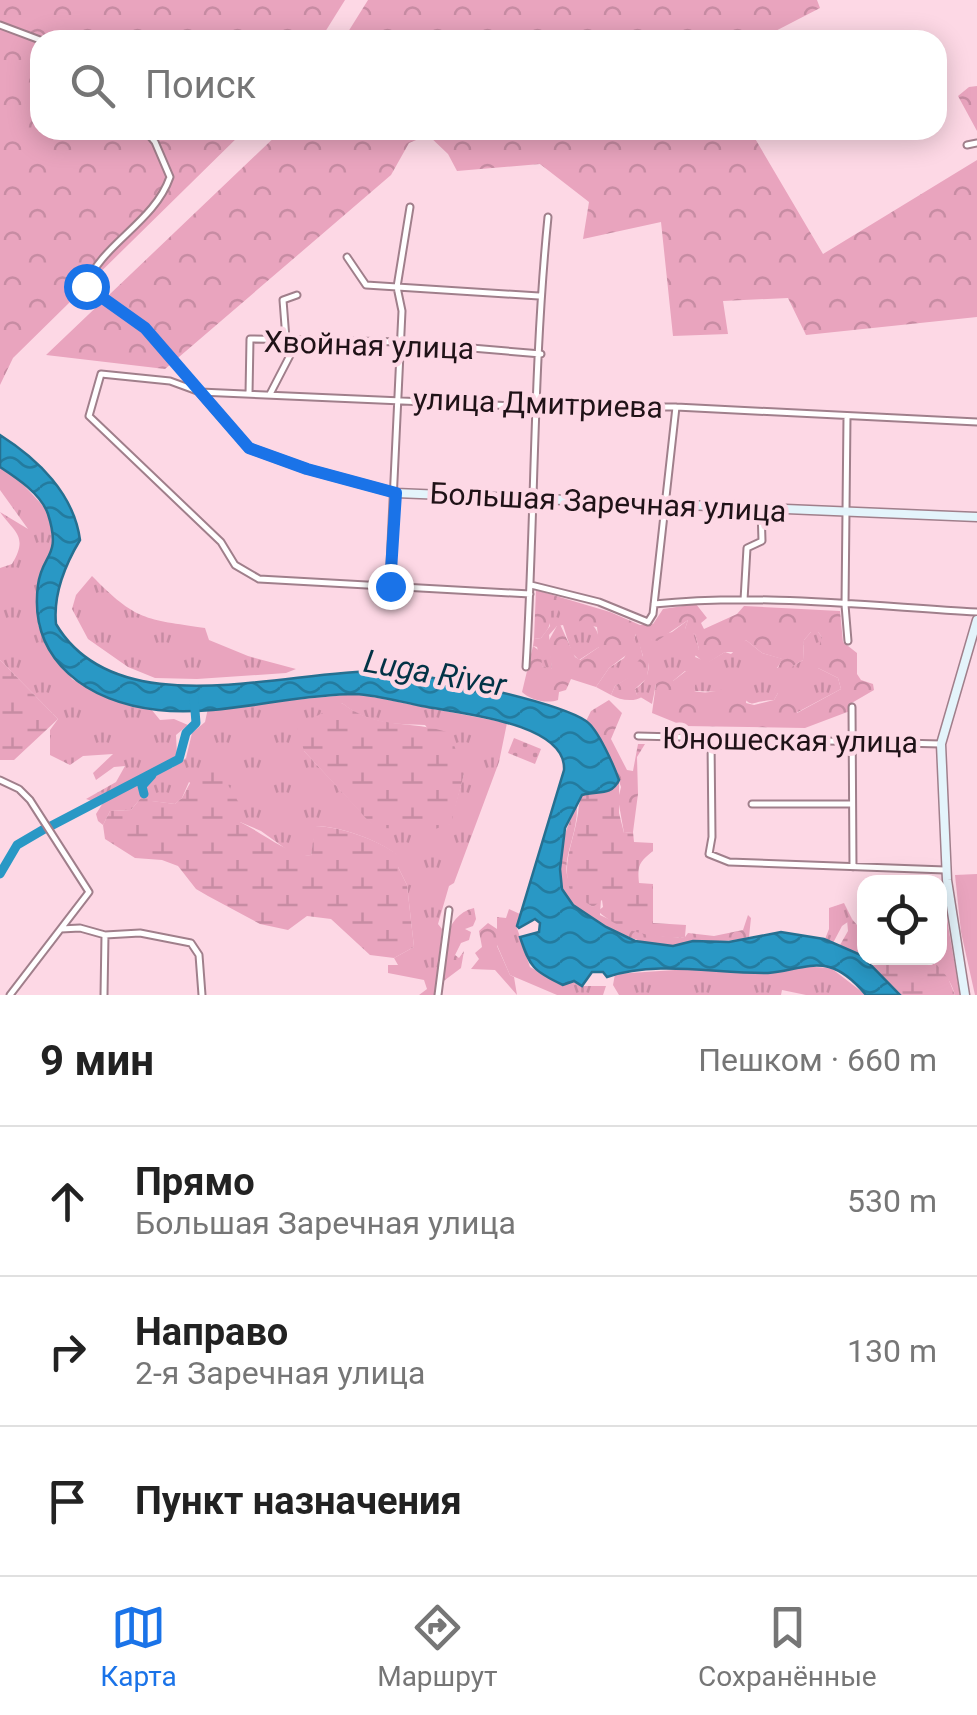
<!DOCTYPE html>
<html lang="ru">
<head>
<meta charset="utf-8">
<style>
  :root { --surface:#fff; --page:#f2f2f2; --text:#222; --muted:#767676; --line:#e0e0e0; --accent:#1a73e8 }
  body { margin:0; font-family:Roboto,sans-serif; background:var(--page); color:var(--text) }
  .controls { position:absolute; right:30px; bottom:30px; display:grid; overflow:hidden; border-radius:20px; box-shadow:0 5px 25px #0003 }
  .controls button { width:90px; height:90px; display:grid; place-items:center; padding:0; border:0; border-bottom:2px solid var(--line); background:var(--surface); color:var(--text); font:50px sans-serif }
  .stop { position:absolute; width:30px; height:30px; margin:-22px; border:8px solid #1a73e8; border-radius:50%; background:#fff }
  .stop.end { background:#1a73e8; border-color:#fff; box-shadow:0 2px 10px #0008 }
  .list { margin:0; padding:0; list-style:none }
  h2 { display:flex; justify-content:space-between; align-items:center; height:130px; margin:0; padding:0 40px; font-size:42px }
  h2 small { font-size:32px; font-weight:400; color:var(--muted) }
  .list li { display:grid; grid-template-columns:65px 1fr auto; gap:30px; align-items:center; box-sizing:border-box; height:150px; padding:0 40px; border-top:2px solid var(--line) }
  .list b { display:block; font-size:38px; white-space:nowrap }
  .list p { margin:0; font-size:32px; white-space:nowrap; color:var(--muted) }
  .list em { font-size:32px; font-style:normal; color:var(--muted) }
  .icon { flex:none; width:55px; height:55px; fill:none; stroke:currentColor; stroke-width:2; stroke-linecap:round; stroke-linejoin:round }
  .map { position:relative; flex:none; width:977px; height:995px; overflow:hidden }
  .search { position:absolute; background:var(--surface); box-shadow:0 5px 25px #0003; left:30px; right:30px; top:30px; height:110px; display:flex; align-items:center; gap:25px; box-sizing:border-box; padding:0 35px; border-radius:30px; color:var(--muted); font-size:38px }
  .sheet { height:580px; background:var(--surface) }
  nav { display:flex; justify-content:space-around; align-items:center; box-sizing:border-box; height:140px; border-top:2px solid var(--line); background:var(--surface); font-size:28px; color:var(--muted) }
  nav a { display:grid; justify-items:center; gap:5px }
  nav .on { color:var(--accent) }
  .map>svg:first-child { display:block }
  .grass { fill:url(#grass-tufts); fill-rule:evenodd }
  .forest { fill:url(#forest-crowns) }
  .wetland { fill:url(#wetland-marsh) }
  .park { fill:url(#park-dots) }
  .pitch { fill:#e9a4be }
  .water { fill:url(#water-waves); stroke:#267091; stroke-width:2.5 }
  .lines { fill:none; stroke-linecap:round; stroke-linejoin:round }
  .river { stroke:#2998c5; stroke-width:9 }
  .street-casing { stroke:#a07f8b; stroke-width:9 }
  .secondary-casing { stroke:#a07f8b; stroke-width:11 }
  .street { stroke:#fff; stroke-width:5 }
  .secondary { stroke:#e4f4fb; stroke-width:8 }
  .route { stroke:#1a73e8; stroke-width:12 }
  .labels { text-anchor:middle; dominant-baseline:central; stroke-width:9; stroke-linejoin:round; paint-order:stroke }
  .street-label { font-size:30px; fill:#1f1217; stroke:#fdd8e5 }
  .water-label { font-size:32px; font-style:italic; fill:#023346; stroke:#fdd8e5 }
</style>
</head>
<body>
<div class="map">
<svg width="977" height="995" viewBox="0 0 977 995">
  <defs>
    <pattern id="grass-tufts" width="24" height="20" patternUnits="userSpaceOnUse" patternTransform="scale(2.5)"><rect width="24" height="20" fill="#e9a4be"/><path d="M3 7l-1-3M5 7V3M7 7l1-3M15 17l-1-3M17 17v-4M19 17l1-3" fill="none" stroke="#c78ca3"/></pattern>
    <pattern id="forest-crowns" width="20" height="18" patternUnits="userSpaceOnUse" patternTransform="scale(2.5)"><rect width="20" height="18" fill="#e9a4be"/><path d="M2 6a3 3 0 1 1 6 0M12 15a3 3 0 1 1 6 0" fill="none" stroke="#c78ca3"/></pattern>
    <pattern id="wetland-marsh" width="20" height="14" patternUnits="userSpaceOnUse" patternTransform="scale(2.5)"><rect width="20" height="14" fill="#e9a4be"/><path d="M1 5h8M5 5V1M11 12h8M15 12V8" fill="none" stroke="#c78ca3"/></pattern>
    <pattern id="park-dots" width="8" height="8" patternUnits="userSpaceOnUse" patternTransform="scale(2.5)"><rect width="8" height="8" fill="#e9a4be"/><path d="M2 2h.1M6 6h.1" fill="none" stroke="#c78ca3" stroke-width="1.8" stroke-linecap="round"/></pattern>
    <pattern id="water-waves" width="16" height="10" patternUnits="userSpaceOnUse" patternTransform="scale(2.5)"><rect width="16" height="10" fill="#2998c5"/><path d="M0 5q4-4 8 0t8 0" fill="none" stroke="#237b9f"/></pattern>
  </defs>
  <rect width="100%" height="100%" fill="#fdd8e5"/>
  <path class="grass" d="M0,467L18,479L46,509L53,533V554L38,580V625L72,679L98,694L151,709L160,720L174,719L188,725L176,735L177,755L166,764L172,768L186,758L192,733L205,722L208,708L357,694L507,723L499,762L454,883L449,886L438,924L442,929L435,995H419L427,989L424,980L388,973V965H398L394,958L414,947L407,885L398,867L397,855C379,840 339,826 316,826L311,856L293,854L261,831L240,822L189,782L182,798L175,804L151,801L144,794L131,810L110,811L103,825L98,821L96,814L106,798L98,803L86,799L116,782L125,766L114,767L96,780L93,773L113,754L83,756L70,765L50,755V730L58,719L0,660V568L12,564C29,536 14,532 0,512L28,529L0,490ZM342,703C368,724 393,724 425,725L464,774L450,824L375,827L304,751Z
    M92,576C136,621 145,619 205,628L209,640L248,656L296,669L286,673L197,679L155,678L128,667L88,639L72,609L76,595Z
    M554,609C577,614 602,620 599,647L579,660L572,653L563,625L557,626L549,635L552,670L542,666L537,647L533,646L534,639L541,638L550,626L549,611Z
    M688,620L685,629L695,634L699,649L695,657L708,662L725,652L731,654L746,640L762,653L783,659L777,668L793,666L803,660L804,640L811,632H818L822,637L818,668L838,678L841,689L796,713L795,707L778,693L774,700C742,702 760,711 732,689L725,692L694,691L695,674L685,671L673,681L656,684L652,704L637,695L635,689C657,676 644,657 652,638L672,632Z
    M637,633L643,657L641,671L615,686L611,695L596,687L609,668L624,658Z
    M844,903L852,919L842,926L833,943L825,939L829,929V908Z
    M509,909L520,914L517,928L530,967L562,985L574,981L582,986H606L603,995H557L510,975L497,945V917L506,918Z
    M799,966L831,968L866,995H806L782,990L781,995H619L613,985L615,974L705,968L770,973Z"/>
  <path class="forest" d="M0,0H345L320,40H40V130H245L13,358L0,385Z
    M368,0H817L820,8L758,40H343Z
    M977,86V131L958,96L969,87Z
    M282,130H750L823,254L977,160V317L806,335L788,298L723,301L728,334L673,336L661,222L583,239L589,202L540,164L457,171L448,154L428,135L409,143L391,175L165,369L46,355Z
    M536,590L610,612L640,625L653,624L663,609L696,604L707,618L701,623L704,629L737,614L744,606L840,611L843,642L857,653V674L861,680L873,684L874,690L850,704V711L805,728L684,726L652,713L656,684L665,673L673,681L686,671L697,672L694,691C714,696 726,686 743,685L748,689L746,703L754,705L774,700L778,693L790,690L798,696L797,713L841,689L838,678L818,668V651L822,637L818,632H811L804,640L803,660L793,666L781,682H777L775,674L782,659L762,653L746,640L738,652H725L706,664L694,654L699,649L695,634L684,632L688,620L657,641L652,639L647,678L635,689L637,695L643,696C634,703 620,700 611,695L615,686L640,670L637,662L643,656L636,634L629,653L609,668L596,687L571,679L566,690L559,692L558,700C547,704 530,700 522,692L533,646L541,652L542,666L552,669L548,642L559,622L575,657L580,660L599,647L597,627L588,625L585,619L570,625L563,621L559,610L550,611C552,623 549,629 541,638L534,639Z
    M609,700L622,713L611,739L627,770L633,771L638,744H645L637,757L638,794L633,832L624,833L618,799L621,787L612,762L586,721L591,711Z
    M577,806C578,849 544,875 593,907L601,899L600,915C628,928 653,939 685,937L688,933L714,936L743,930L748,915L751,918L749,937C730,942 715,941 696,941C688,941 681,946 673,947C644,948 571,917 562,888C554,861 565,828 577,806Z
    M940,885H941L960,995H955C949,973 936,966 916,959L940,958Z
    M474,908L476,919L473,926L465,929L471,932L469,940L461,943L455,955L459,958L464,951L461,968L441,983C444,954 442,916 474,908Z
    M488,923L497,929V946L510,975L514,977L517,995L495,970L471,969L479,959L475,953L482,947L479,931Z"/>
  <path class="wetland" d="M0,660L58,719L14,760H0Z
    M342,703C378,731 410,719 450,733L464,774L451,824L435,829L375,828L304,751L297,726Z
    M217,767L239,803L240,822C263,833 285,853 311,856L315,826C339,826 379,840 398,855V867L407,885L414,947L394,958L370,955L331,919L307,916L288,930L260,924L208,896L196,889L178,866L162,860L135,858L105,839L103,825L110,811L131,810L144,794L152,801L175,804L182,798L197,770Z
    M619,780V813L624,833L633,832L634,842L653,843V851C640,862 637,864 639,883L653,884V923L686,925L685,937C656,939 620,932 598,911L603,907L602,900L593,907L571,893C561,866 572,846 577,819C579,810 578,804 582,795L617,785Z
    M852,919L857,925H864V958H931L948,978L955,995H900L861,955L840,945L848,931L847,920Z"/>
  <path class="park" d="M514,738L541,749L535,764L508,753Z"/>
  <path class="pitch" d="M977,874V995H975L961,932L955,875Z"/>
  <path class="water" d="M0,435C38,459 74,494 80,540C65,565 53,594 56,624C116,726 282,671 378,671C415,671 556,701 586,721C598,729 614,766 619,780C611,797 597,790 582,795L565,828L560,869L562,889L573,905L606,927L635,941L673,946L693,941L729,942L781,932L824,939L861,955L900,995H866C857,984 843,971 829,967C808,962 789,972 768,973C716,974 658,960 607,977L603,972H592L582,986L574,981L563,985C533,971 530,967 520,937L539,932L540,923L535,919L519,928L517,926L564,770C567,722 456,713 422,706C401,702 377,695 355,694C292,694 220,717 158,710C89,703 28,661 38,585C42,553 62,558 48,514C41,494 17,478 0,467Z"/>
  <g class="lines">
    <path class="river" d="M144,794L142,786L152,775
      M49,827L179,759L186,733L196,723L194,698
      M0,874L17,845L46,828"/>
    <g class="street-casing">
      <path id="street" d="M0,25L40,40
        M145,130L155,142L170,177C154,223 101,244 86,286L145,328L198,390
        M967,145L977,143
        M347,257L366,285L539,296
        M286,339L283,300L297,295
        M249,394L250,339L401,342L541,354
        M270,394L298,340
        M847,417L845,605L848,641
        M531,585L599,602L648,622L653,614L676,407
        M389,586L402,311L397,287L410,207
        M530,594L259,579L235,565L221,542L89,416L101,374L170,381L200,392L537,407H676L977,422
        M744,600L747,548L762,541L761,509
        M654,604C761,593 869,606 977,612
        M526,667C535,517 533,366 548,217
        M852,707L853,867
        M638,736L940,744
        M711,740L712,837L709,854L729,862L945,870
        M0,780L19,789L30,800L89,892L10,995
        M752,804H852
        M61,929L80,928L105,935L140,933L191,943L199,955L202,995
        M104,995L105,935
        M438,995L449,910"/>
    </g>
    <g class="secondary-casing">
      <path id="secondary" d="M200,392L249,448L307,469L396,493L977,517
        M965,995L947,880L941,744L977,620"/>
    </g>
    <use href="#street" class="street"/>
    <use href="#secondary" class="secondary"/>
  </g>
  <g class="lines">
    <path class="route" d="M86,286L145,328L249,448L307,469L396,493L390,586"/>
  </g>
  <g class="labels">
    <g class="street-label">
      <text transform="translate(369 345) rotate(2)">Хвойная улица</text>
      <text transform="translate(538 403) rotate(2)">улица Дмитриева</text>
      <text transform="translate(608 502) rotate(3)">Большая Заречная улица</text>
      <text transform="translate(790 740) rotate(1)">Юношеская улица</text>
    </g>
    <g class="water-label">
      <text transform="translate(435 673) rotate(10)">Luga River</text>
    </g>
  </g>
</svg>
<div class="controls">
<button><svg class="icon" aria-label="locate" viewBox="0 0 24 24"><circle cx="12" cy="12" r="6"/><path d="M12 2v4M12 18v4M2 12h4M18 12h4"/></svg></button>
</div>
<div class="stop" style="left:86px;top:286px"></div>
<div class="stop end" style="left:390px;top:586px"></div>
<div class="search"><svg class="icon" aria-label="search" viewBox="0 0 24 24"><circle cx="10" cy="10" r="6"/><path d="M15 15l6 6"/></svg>Поиск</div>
</div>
<section class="sheet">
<h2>9 мин<small>Пешком · 660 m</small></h2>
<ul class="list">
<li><svg class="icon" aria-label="ahead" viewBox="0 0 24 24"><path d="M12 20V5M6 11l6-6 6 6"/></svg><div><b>Прямо</b><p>Большая Заречная улица</p></div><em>530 m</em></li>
<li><svg class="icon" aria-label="right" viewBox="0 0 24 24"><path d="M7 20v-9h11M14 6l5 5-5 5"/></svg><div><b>Направо</b><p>2-я Заречная улица</p></div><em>130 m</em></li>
<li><svg class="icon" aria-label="arrive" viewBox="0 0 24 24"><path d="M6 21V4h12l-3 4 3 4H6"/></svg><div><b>Пункт назначения</b></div></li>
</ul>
</section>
<nav>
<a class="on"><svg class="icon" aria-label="map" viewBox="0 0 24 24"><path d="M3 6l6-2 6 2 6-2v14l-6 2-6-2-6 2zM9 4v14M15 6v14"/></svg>Карта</a>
<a><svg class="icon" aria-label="directions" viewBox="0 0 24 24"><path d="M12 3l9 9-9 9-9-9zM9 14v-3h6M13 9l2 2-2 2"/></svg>Маршрут</a>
<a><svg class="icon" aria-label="saved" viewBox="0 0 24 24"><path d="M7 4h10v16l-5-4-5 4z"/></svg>Сохранённые</a>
</nav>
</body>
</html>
